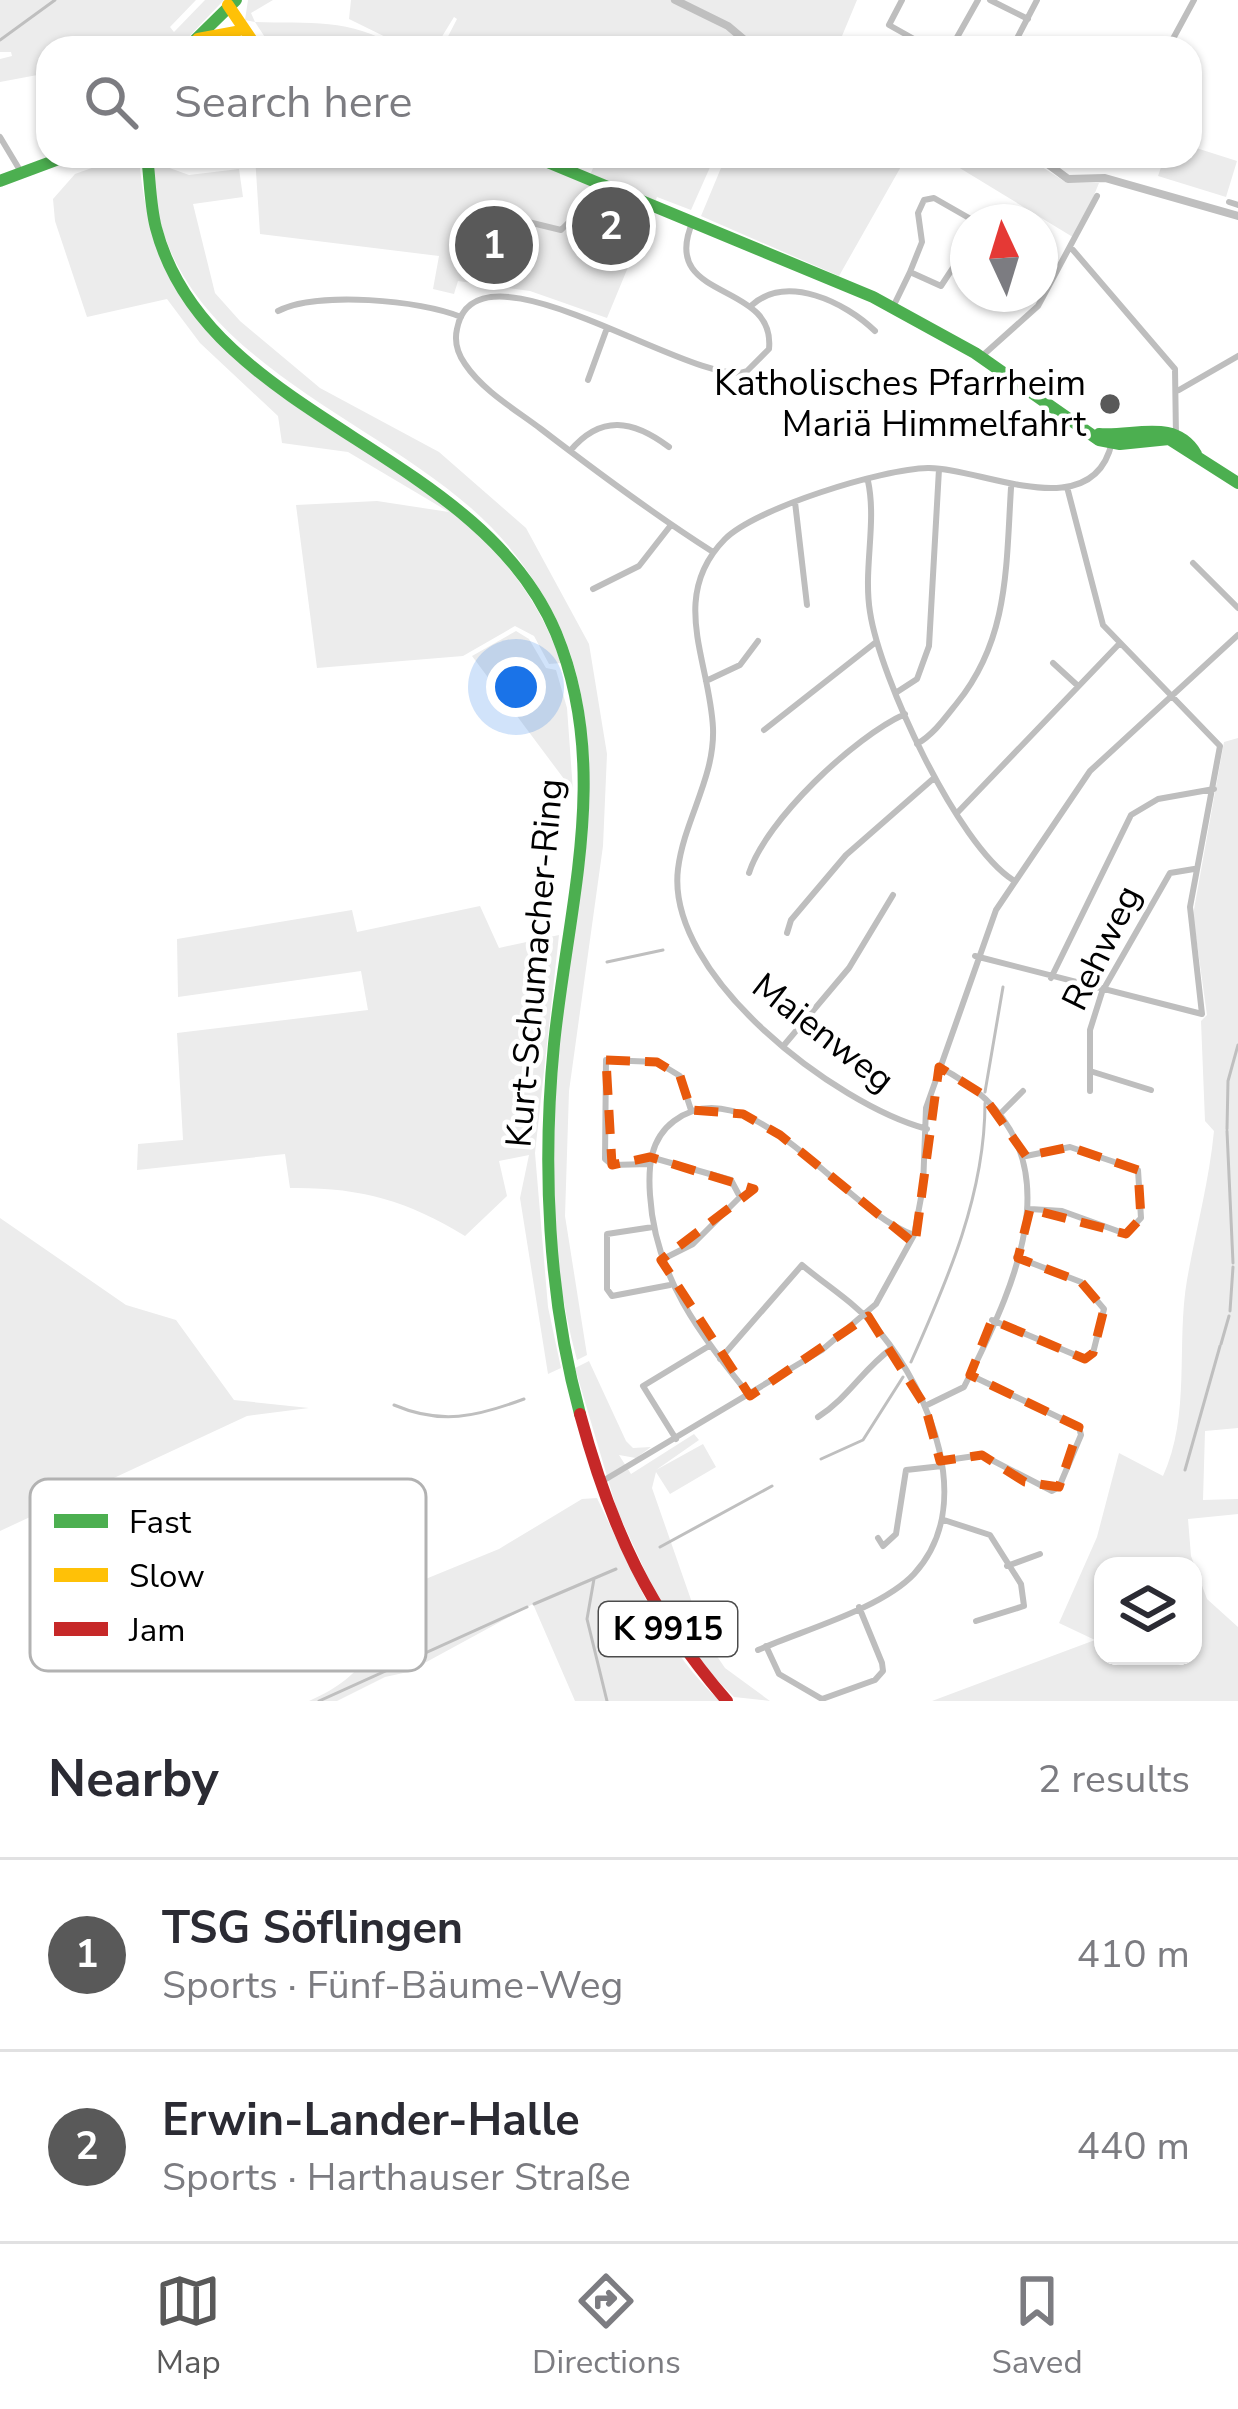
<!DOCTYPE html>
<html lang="en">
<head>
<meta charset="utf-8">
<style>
  :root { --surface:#fff; --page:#f2f2f3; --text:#2b2b33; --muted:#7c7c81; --line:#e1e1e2; --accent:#595959 }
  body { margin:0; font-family:"Nunito Sans",sans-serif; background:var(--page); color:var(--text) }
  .controls { position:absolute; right:36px; bottom:36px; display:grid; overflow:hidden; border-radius:24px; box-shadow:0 3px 9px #0004 }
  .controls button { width:108px; height:108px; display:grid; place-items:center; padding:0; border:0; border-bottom:3px solid var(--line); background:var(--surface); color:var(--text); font:60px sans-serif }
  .compass { position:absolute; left:950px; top:204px; width:108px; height:108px; border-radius:50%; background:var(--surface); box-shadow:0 3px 9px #0004; rotate:356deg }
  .you { position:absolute; left:516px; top:687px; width:42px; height:42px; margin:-30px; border:9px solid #fff; border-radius:50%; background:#1a73e8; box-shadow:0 0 0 18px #1a73e833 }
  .badge { display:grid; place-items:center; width:78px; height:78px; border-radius:50%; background:var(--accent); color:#fff; font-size:39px; font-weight:700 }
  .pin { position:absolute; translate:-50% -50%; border:6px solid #fff; box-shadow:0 3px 12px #0006 }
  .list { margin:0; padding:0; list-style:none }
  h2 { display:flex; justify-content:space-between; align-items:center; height:156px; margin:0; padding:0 48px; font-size:51px }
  h2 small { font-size:39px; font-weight:400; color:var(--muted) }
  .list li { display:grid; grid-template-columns:78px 1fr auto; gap:36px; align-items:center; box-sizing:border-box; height:192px; padding:0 48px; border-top:3px solid var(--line) }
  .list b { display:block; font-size:45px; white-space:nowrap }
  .list p { margin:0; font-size:39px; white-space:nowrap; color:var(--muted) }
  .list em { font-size:39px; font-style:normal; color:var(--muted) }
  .icon { flex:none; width:66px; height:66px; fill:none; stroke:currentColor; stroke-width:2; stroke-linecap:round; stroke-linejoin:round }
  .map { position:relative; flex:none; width:1238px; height:1701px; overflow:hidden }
  .search { position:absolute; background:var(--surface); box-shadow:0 3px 9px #0004; left:36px; right:36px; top:36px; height:132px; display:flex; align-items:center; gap:30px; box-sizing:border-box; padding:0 42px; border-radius:36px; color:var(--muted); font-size:45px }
  .sheet { height:540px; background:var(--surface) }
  nav { display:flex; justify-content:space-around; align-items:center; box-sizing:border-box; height:168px; border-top:3px solid var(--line); background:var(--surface); font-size:33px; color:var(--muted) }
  nav a { display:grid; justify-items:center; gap:6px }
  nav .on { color:var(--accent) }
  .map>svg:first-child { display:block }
  .green { fill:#ececec; fill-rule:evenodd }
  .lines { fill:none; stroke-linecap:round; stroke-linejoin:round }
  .stream { stroke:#bfbfbf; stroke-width:3 }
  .canal { stroke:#bfbfbf; stroke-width:8 }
  .street { stroke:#bebebe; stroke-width:6 }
  .fast { stroke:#4caf50; stroke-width:12 }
  .slow { stroke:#ffc107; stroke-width:12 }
  .jam { stroke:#c62828; stroke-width:12 }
  .marked { fill:none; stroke:#e8590c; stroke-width:9; stroke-dasharray:24 15; stroke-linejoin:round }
  .poi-dot { fill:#595959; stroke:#fff; stroke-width:4.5 }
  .labels { text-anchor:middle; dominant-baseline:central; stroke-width:9; stroke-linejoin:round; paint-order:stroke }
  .shield { fill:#fff; stroke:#4c4c4c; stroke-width:3 }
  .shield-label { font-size:33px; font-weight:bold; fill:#000 }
  .poi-label { font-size:36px; fill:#000; stroke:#fff; text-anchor:end }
  .street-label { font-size:36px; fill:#000; stroke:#fff }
  .key { fill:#fff; stroke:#b2b2b2; stroke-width:3 }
  .key-label { font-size:33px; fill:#000 }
</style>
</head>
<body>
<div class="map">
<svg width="1238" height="1701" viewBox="0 0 1238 1701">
  <rect width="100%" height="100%" fill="#fff"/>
  <path class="green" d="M0,0H196L170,27L174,32L205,0H224L178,48H48V73L0,82V59L12,56L11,52H0Z
    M248,0H273L251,13L255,22C309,24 350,17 398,48H272L255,22L245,20Z
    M351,0H857L837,48H442L457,19L454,17L435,48H408L349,19Z
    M1190,146L1237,161L1226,197L1158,176L1165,156H1190Z
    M125,156H139C158,446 478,418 561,663L549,664L534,636L515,626L463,656L317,668L296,505L377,501L449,512L348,452L282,443L278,416L200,343L167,299L87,317L55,221L53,199L75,174Z
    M255,156H501L588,180L598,156H715L691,210L657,197L607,318L530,291L458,281L454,294L433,289L439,256L260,234Z
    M726,156H907L839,276L701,216Z
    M940,156H1025L1067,183H1099L1076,239Z
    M153,162L189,175L239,169L243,197L193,204L215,293L240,321L320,388L439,452L526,528L589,644L607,754L603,846L569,1091L565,1216L587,1355L577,1360C555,1280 548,1190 552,1107C560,947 631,755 550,607C529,569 503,536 471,508C355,406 151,346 153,162Z
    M516,631L529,639L546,668L556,670L567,708L573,791L472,656Z
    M1238,738V1428L1205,1431L1203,1500L1238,1499V1514L1188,1519L1191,1556L1207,1599L1238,1627V1701H932L1095,1640L1059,1623L1097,1537L1119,1453L1163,1476C1191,1415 1176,1344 1187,1280C1196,1229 1209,1182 1214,1131L1205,1121L1201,1021L1207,1015L1193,915L1224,742ZM1103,1566H1193V1656H1103Z
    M480,906L499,948L559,935L535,1153L548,1307L561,1368L548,1374L520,1198L529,1155L499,1161L507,1196L465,1236C407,1200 358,1187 290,1188L285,1154L137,1170L138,1144L183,1140L177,1033L368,1010L361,971L178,997L177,939L352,910L357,932Z
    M0,1218L126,1305L176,1320L234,1400L309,1408L247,1416L0,1531Z
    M589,1361L626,1441L633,1448L651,1447L636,1458L619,1455L631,1474L694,1434L699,1440L656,1470L703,1444L716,1467L670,1494L656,1472L652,1488L704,1637L725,1668L770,1701L734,1697L692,1655L665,1614L617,1510L575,1368Z
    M597,1498C631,1568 661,1647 720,1701H575L533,1604L408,1672L385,1677L337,1701H309C369,1675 377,1642 406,1587L499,1549L582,1499Z"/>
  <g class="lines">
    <path class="stream" d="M0,40L55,0
      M607,962L663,950
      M985,1092L1003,987
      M1227,1129L1228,1081L1238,1045
      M1227,1131L1233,1263
      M1230,1311L1233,1267
      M1221,1344L1229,1316
      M911,1362C948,1279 985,1194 985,1103
      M394,1405C441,1425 476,1417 524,1399
      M821,1459L863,1440L903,1377
      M1185,1470L1220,1346
      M660,1547L772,1486
      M594,1579L587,1619L607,1701
      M534,1604L616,1569
      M319,1701L527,1607"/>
    <path class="canal" d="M675,0L728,26L754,48
      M1037,156L1068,179L1105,178L1238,216"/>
    <path class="street" d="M902,0L889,25L930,48
      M990,0L1028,19
      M951,48L978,0
      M1012,48L1037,0
      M1168,48L1194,0
      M0,137L21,172
      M1229,202L1238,205
      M524,221L561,230L570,221L594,229L605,198
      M693,221C657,303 776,279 769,349L747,371C697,391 475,230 457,329C454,342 458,354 465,364C483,391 516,410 541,429C597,472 653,514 713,552
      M1073,250L1175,369L1176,437
      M910,272L922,242L918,213L924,200L934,198L976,222
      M752,305C787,274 845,302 875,331
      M893,307L910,272L941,286L968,245
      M278,311C317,291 421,300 461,317
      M981,357L1038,306L1097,196
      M588,380L607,328
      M1179,390L1238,356
      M570,451C601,414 633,420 669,447
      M868,481C877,523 863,569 870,612C880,678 957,844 1013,880
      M795,502L807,605
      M1193,563L1238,608
      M593,589L639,566L671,525
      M1053,663L1077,685
      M706,681L740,665L758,641
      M897,692L917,679L929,646L939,469
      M764,730L876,642
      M917,744C934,734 945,718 957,703C1009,639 1006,567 1011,488
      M958,812L1120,643
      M749,873C766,820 854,737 905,714
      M787,933L791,920L846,855L934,778
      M975,956L1202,1014L1190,907L1220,746L1103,625L1067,487
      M1051,978L1131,815L1158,799L1214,789
      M785,1044L849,968L893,895
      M1090,1071L1151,1090
      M1090,1091V1030L1102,992L1170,873L1194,869
      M1000,1114L1023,1091
      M927,1129C836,1105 665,975 678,869C684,820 715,778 713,728C710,661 668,597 725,539C756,508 882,469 928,468C980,467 1093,528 1112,442
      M1026,1156L1070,1147L1138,1170L1141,1218L1126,1234L1062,1211L1030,1209
      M650,1157L731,1180L740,1197L693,1244L661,1260
      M649,1164L612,1165L605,1159L606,1060L657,1062L680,1076L691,1110
      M653,1227L607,1234V1289L612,1296L670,1285
      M992,1320L1085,1359L1093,1353L1104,1309L1081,1282L1016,1257
      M720,1359L802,1265C828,1287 857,1304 879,1331C930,1393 977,1505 914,1574C881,1609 803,1630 758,1650
      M750,1396C700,1334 655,1277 650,1195C648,1167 650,1139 674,1121C749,1063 846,1213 914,1235
      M925,1406L964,1387C1021,1274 1083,1141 939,1067
      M818,1417C849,1397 862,1370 892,1348
      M676,1439L643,1386L709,1346
      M940,1461L982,1455L1052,1491L1059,1487L1081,1435L1079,1427L970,1375
      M601,1482L822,1350L876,1304L914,1235L923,1187L926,1108L996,910L1090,771L1238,635
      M944,1520L990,1535L1021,1584L1024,1606L976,1621
      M878,1538L883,1546L896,1534L906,1470L942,1466
      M1007,1566L1040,1554
      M766,1646L779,1674L822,1699L875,1680L883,1671L882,1663L859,1607"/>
    <path class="fast" d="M187,48L236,0
      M147,156C150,179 150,205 156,228C206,419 478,447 556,633C612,768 568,906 554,1044C542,1166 548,1296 580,1414
      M533,156L873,297L975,353L1099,440L1120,444L1169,439L1238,483
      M0,181L67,156
      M1099,434C1134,437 1175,418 1196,454"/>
    <path class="slow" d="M228,5L257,48
      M198,39L236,32"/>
    <path class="jam" d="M580,1414C611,1529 649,1611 727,1701"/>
  </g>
  <path class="marked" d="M606,1060L657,1062L680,1076L691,1110L743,1114L780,1135L915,1244L939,1067L982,1094L1026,1156L1070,1147L1138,1170L1141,1218L1126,1234L1030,1209L1018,1258L1081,1282L1104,1309L1093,1353L1085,1359L992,1320L970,1375L1079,1427L1059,1487L1025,1482L982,1455L940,1461L925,1406L868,1316L750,1396L661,1260L754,1189L650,1157L612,1165Z"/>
  <circle class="poi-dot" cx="1110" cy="404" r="12"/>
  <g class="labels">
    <rect class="shield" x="599" y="1602" width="138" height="54" rx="9"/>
    <g class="shield-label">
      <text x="668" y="1629">K 9915</text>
    </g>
    <g class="poi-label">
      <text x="1086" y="383">Katholisches Pfarrheim<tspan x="1086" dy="41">Mariä Himmelfahrt</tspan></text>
    </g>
    <g class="street-label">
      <text transform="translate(1102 948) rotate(-64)">Rehweg</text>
      <text transform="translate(535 963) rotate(-85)">Kurt-Schumacher-Ring</text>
      <text transform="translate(823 1033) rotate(38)">Maienweg</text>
    </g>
  </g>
  <rect x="30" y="1479" width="396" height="192" rx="18" class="key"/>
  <rect x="54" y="1514" width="54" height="14" fill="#4caf50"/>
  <rect x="54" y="1568" width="54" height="14" fill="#ffc107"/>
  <rect x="54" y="1622" width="54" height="14" fill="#c62828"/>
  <g class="key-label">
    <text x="129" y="1533">Fast</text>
    <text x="129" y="1587">Slow</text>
    <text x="129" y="1641">Jam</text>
  </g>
</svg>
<div class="controls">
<button><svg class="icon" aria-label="layers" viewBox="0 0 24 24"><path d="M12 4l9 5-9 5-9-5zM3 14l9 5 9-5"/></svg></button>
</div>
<svg class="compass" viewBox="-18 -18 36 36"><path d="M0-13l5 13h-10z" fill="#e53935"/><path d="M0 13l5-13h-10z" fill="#7c7c81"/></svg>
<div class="you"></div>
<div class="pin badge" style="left:494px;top:245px">1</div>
<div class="pin badge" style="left:611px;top:226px">2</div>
<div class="search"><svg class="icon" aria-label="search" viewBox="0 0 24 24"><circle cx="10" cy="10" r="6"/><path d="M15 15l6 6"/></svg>Search here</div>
</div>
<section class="sheet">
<h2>Nearby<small>2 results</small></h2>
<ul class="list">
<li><span class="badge">1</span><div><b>TSG Söflingen</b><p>Sports · Fünf-Bäume-Weg</p></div><em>410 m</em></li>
<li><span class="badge">2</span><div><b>Erwin-Lander-Halle</b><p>Sports · Harthauser Straße</p></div><em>440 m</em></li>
</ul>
</section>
<nav>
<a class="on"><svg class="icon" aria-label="map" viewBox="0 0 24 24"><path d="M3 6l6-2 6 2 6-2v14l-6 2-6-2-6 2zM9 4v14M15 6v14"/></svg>Map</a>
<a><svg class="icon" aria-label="directions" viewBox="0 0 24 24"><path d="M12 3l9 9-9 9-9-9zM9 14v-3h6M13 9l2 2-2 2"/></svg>Directions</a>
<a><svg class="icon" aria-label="saved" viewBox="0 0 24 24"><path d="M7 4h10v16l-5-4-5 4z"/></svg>Saved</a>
</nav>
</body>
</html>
